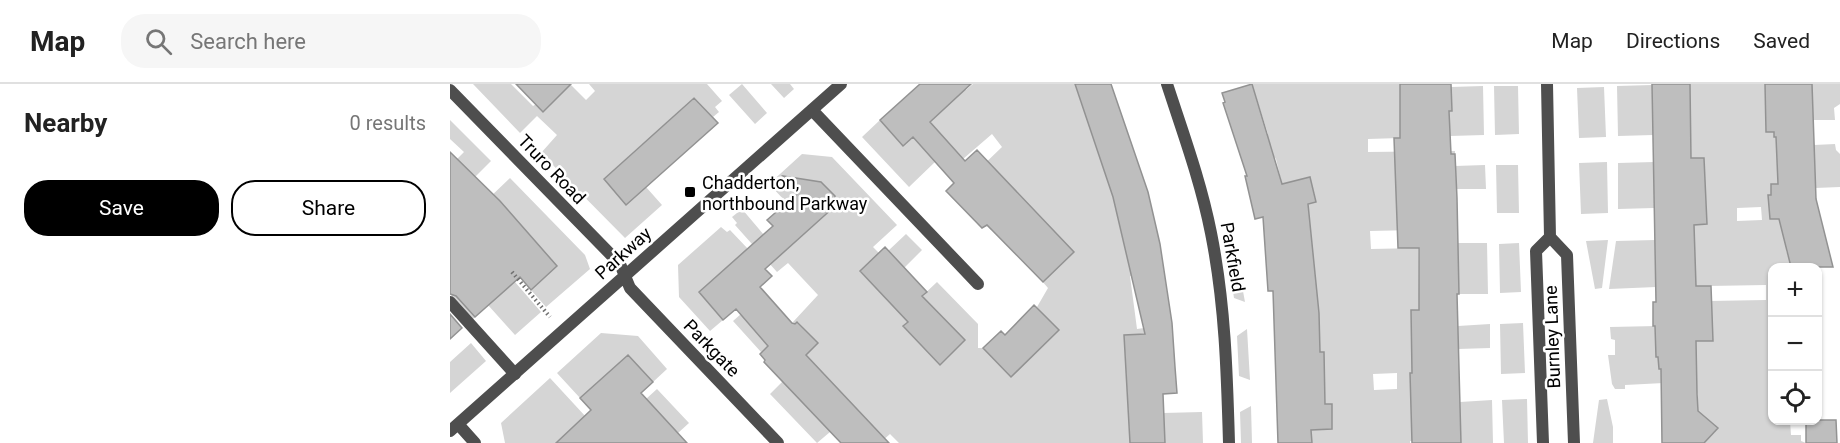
<!DOCTYPE html>
<html lang="en">
<head>
<meta charset="utf-8">
<style>
  :root { --surface:#fff; --page:#f6f6f6; --text:#222; --muted:#767676; --line:#e0e0e0; --accent:#000 }
  body { margin:0; font-family:Roboto,sans-serif; background:var(--page); color:var(--text) }
  .controls { position:absolute; right:18px; bottom:18px; display:grid; overflow:hidden; border-radius:12px; box-shadow:0 2px 4px #0004 }
  .controls button { width:54px; height:54px; display:grid; place-items:center; padding:0; border:0; border-bottom:2px solid var(--line); background:var(--surface); color:var(--text); font:30px sans-serif }
  .list { margin:0; padding:0; list-style:none }
  h2 { display:flex; justify-content:space-between; align-items:center; height:78px; margin:0; padding:0 24px; font-size:26px }
  h2 small { font-size:20px; font-weight:400; color:var(--muted) }
  .actions { display:flex; gap:12px; padding:18px 24px }
  .actions a { flex:1; padding:14px 0; border:2px solid var(--accent); border-radius:24px; text-align:center; font-size:21px; color:var(--accent) }
  .actions .main { background:var(--accent); color:#fff }
  .icon { flex:none; width:33px; height:33px; fill:none; stroke:currentColor; stroke-width:2; stroke-linecap:round; stroke-linejoin:round }
  .map { position:relative; flex:none; width:1390px; height:359px; overflow:hidden }
  header { display:flex; align-items:center; gap:36px; box-sizing:border-box; height:84px; padding:0 30px; background:var(--surface); border-bottom:2px solid var(--line) }
  header strong { font-size:28px }
  nav { display:flex; gap:33px; margin-inline-start:auto; font-size:21px }
  .search { width:420px; height:54px; background:var(--page); display:flex; align-items:center; gap:15px; box-sizing:border-box; padding:0 21px; border-radius:24px; color:var(--muted); font-size:22px }
  main { display:flex }
  aside { flex:1; background:var(--surface) }
  .map>svg:first-child { display:block }
  .green { fill:#d5d5d5; fill-rule:evenodd }
  .building { fill:#bebebe; stroke:#929292; stroke-width:1.5 }
  .lines { fill:none; stroke-linecap:round; stroke-linejoin:round }
  .path { stroke:#707070; stroke-width:4; stroke-dasharray:1.5 3; stroke-linecap:butt }
  .service { stroke:#4e4e4e; stroke-width:12 }
  .minor { stroke:#4e4e4e; stroke-width:12 }
  .tertiary { stroke:#4e4e4e; stroke-width:12 }
  .poi-dot { fill:#000; stroke:#fff; stroke-width:2 }
  .labels { text-anchor:middle; dominant-baseline:central; stroke-width:5; stroke-linejoin:round; paint-order:stroke }
  .street-label { font-size:18px; fill:#000; stroke:#fff }
  .poi-label { font-size:18px; fill:#000; stroke:#fff; text-anchor:start }
</style>
</head>
<body>
<header>
<strong>Map</strong>
<div class="search"><svg class="icon" aria-label="search" viewBox="0 0 24 24"><circle cx="10" cy="10" r="6"/><path d="M15 15l6 6"/></svg>Search here</div>
<nav><a>Map</a><a>Directions</a><a>Saved</a></nav>
</header>
<main>
<aside>
<h2>Nearby<small>0 results</small></h2>
<ul class="list">
</ul>
<div class="actions"><a class="main">Save</a><a>Share</a></div>
</aside>
<div class="map">
<svg width="1390" height="359" viewBox="0 0 1390 359">
  <rect width="100%" height="100%" fill="#fff"/>
  <path class="green" d="M23,0H61L83,22L120,0L136,16L145,7L139,0H257L272,17L265,23L269,28L263,33L244,13L206,48L196,63L192,60L154,95L176,121L196,103L212,121L175,154L91,69L107,51L87,32L70,49Z
    M292,0L317,29L305,40L279,11Z
    M321,0H340L344,5L334,14Z
    M511,0L516,6L523,0H625L697,189L680,192L687,245L722,240V248L674,251L680,359H449L440,350L430,359L380,348L367,359L320,310L333,297L376,292L356,271L368,259L348,238L345,240L343,238L368,211L338,179L327,188L285,141L287,139L282,133L292,125L320,158L341,162L380,126L348,108L337,119L319,100L352,70L382,73L447,141L423,163L429,169L410,188L452,231L487,198L528,240V264H533L561,292L608,246L587,223L598,204L545,143L541,146L536,141L552,114L563,104L552,92L541,102L527,87L552,63L542,50L513,75L485,78L459,103L412,53L430,36L453,61ZM478,218L515,256L490,281L453,243Z
    M802,0H950L961,40H950V54L918,55V68L1005,67V70L945,71L964,146L920,147L921,165L968,164L969,212L1005,224L961,226V251L990,292L1009,291L1010,303L987,304L970,357H960V359H862L861,346L882,345V320L837,321L874,283V268H870L865,188L839,125L866,117L860,93L832,100L826,75L808,53L818,50ZM947,289V305L924,306L923,290Z
    M1240,0H1325L1315,25L1316,48H1324V53H1327L1328,100H1321V111H1318L1359,120L1336,166L1340,178H1342L1343,183H1322V336L1340,337L1341,351H1351V357L1356,359H1249L1265,348V341L1259,336H1248V310L1233,298L1175,301V305H1165L1162,300L1158,271H1165V256L1161,255L1160,243L1207,242L1206,273H1208L1209,285H1246V257H1259L1263,252V246L1246,208L1244,149L1207,141L1257,140L1256,117H1243L1252,85H1255L1254,74H1241V63L1206,64V55L1241,54ZM1311,123L1312,136L1287,137V124ZM1316,201V216L1259,217L1258,202Z
    M1362,0H1390V20L1384,24L1385,36H1363Z
    M1202,1L1203,51L1168,52L1167,2Z
    M1033,2L1034,51L1000,52L999,27L1002,26L1001,3Z
    M1044,2H1068L1069,50L1045,51Z
    M1154,3L1156,53L1129,54L1127,4Z
    M0,36L41,77L23,95L7,75L14,68L0,55Z
    M1385,60L1386,66L1390,70V103L1365,104L1364,61Z
    M1157,78L1158,129L1131,130L1129,79Z
    M1204,78V124L1168,125V79Z
    M1035,81L1036,105H1002L1005,82Z
    M1046,81H1068L1069,129H1047Z
    M60,94L135,171L140,185L96,223L81,206L107,182L64,134L17,135Z
    M271,143L277,148L280,146L298,165L249,208L273,236L260,247L229,213L228,181Z
    M456,150L472,166L454,184L438,167Z
    M1158,156L1152,204L1145,205L1136,157Z
    M1205,156L1206,203L1159,205L1166,157Z
    M1007,159H1037L1038,210H1009Z
    M1069,159L1071,208L1050,209L1049,160Z
    M786,169L795,218L784,214L778,175Z
    M17,197L65,198L91,228L65,251L38,221L22,236L1,211Z
    M291,230L318,262L311,268L283,237Z
    M1073,239L1075,289L1051,290L1050,240Z
    M1040,240V264L1008,265V242Z
    M797,245L800,296L789,292L787,252Z
    M151,249L188,252L217,285L203,298L178,271L130,314L107,289Z
    M21,259L36,277L0,309V278Z
    M100,294L160,359L127,340L106,359H55L51,339Z
    M207,305L239,339L217,359L218,338L196,315Z
    M1077,315L1078,359H1054L1052,316Z
    M1157,315L1163,343V359H1143L1149,316Z
    M1042,316L1043,359H1011L1010,318Z
    M801,322L802,359H791L790,328Z
    M752,328L753,359H715L713,329Z"/>
  <path class="building" d="M66,0H121L93,28Z
    M470,0H521L480,38L515,77L527,66L624,168L593,198L537,141L532,144L496,107L504,99L463,53L453,62L430,36Z
    M625,0H661L698,108L710,160L722,239L725,283L727,309L713,310L715,359H680L674,251L695,250L663,113Z
    M802,0L832,100L860,93L866,118L858,120L869,229L870,268H874L875,320H882V345L861,346L862,359H828L823,207H818L813,133L805,135L795,92H797L773,19L775,18L772,9Z
    M950,0H1001L1002,27H999L1001,70H1005L1007,114L1009,210H1007L1011,359H962L960,289H962L961,226H969V164H948L944,54H950Z
    M1202,0H1240L1241,74H1254L1257,140L1244,141L1246,202H1261L1263,257H1246L1247,309L1248,327L1268,344L1254,359H1212L1211,285H1209L1208,273H1206L1205,242H1203V218H1206Z
    M1315,0H1362L1366,115L1383,183H1341L1329,135H1320L1318,111H1321V100H1328L1326,53H1324V48H1316Z
    M244,14L268,39L176,121L154,95Z
    M0,68L50,117L107,182L81,206L70,193L25,233L6,212L0,210Z
    M333,92L371,98L385,112L384,123L315,185L322,192L310,203L342,239L345,240L347,238L368,259L356,271L439,359H391L314,278L315,276L310,270L318,262L286,225L273,236L249,208L323,142L317,136L348,109Z
    M435,163L477,208L472,212L515,256L490,281L453,242L458,238L410,187Z
    M584,221L609,246L561,293L533,264L551,247L555,251Z
    M0,230L12,244L0,255Z
    M178,271L203,298L191,309L237,359H106L141,326L130,314Z
    M1356,336H1386L1387,359H1356Z"/>
  <g class="lines">
    <path class="path" d="M62,188L100,233"/>
    <path class="service" d="M0,218L65,290"/>
    <path class="minor" d="M717,0C733,49 751,98 761,149C775,219 777,288 779,359
      M0,6L170,180L180,204L328,359
      M362,26L528,200
      M8,340L25,359
      M0,347L391,0"/>
    <path class="tertiary" d="M1097,0L1100,153L1117,171L1124,359
      M1093,359L1086,167L1100,153"/>
  </g>
  <rect class="poi-dot" x="234" y="102" width="12" height="12" rx="3"/>
  <g class="labels">
    <g class="street-label">
      <text transform="translate(102 85) rotate(46)">Truro Road</text>
      <text transform="translate(173 169) rotate(-42)">Parkway</text>
      <text transform="translate(783 173) rotate(80)">Parkfield</text>
      <text transform="translate(1102 253) rotate(-92)">Burnley Lane</text>
      <text transform="translate(262 264) rotate(46)">Parkgate</text>
    </g>
    <g class="poi-label">
      <text x="252" y="98">Chadderton,<tspan x="252" dy="21">northbound Parkway</tspan></text>
    </g>
  </g>
</svg>
<div class="controls">
<button>+</button>
<button>−</button>
<button><svg class="icon" aria-label="locate" viewBox="0 0 24 24"><circle cx="12" cy="12" r="6"/><path d="M12 2v4M12 18v4M2 12h4M18 12h4"/></svg></button>
</div>
</div>
</main>
</body>
</html>
